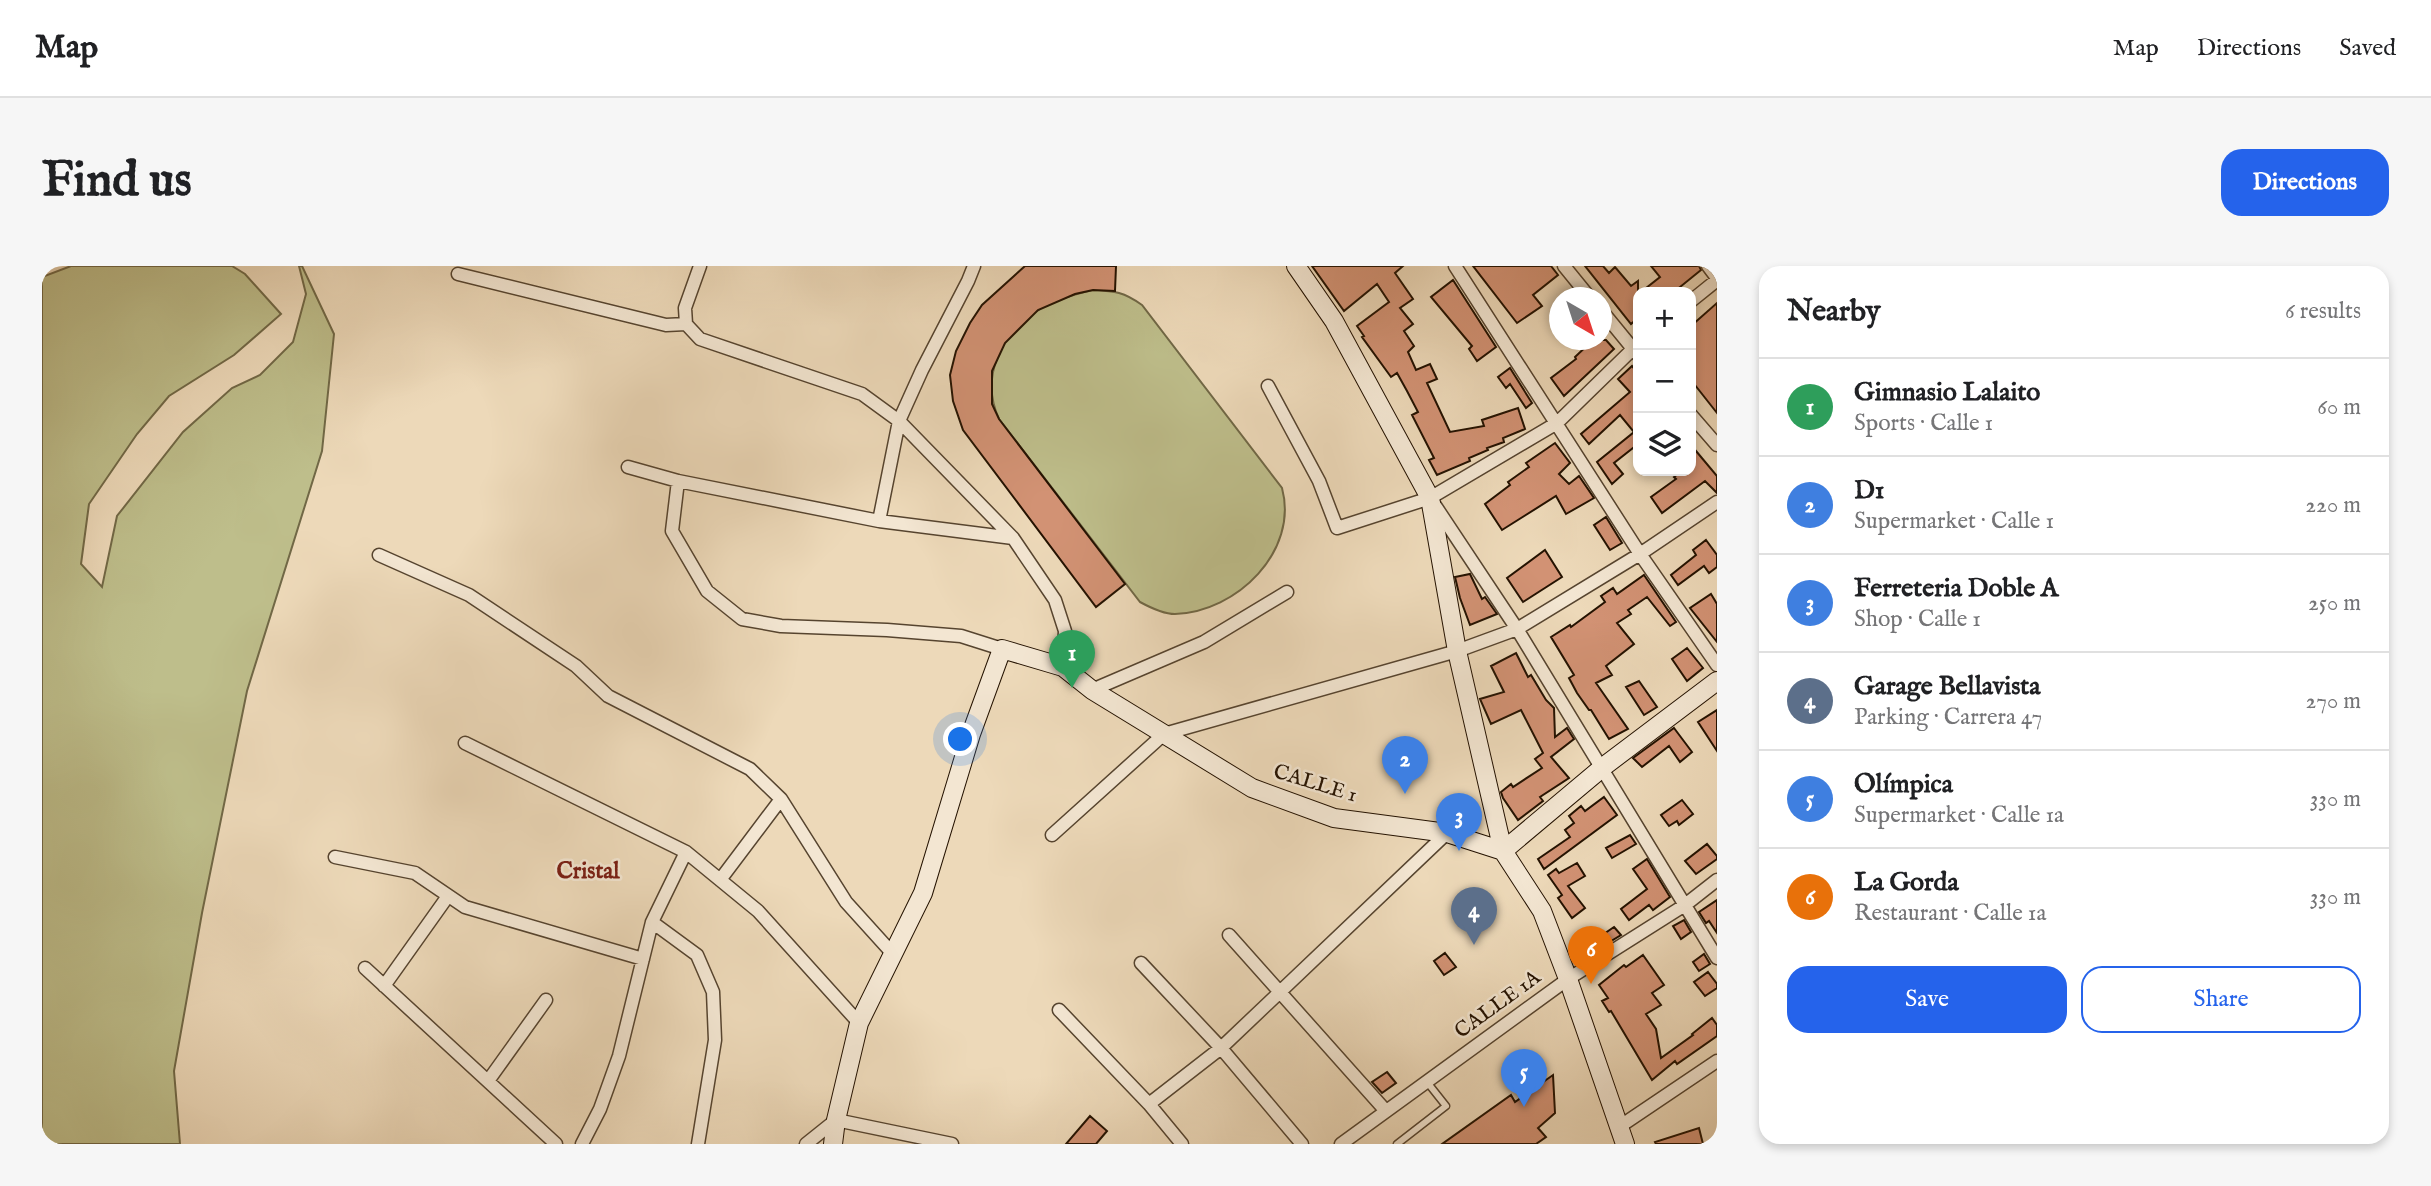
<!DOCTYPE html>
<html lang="en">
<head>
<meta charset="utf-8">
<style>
  :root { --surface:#fff; --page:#f6f6f6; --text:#202124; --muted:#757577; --line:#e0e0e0; --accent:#2563eb }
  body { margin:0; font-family:"IM FELL English",serif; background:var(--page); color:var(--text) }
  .controls { position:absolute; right:21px; top:21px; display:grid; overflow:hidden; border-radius:14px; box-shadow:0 4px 10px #0003 }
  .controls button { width:63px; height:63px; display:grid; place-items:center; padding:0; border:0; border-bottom:2px solid var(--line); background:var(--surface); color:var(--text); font:35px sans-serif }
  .compass { position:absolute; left:1507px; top:21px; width:63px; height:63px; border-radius:50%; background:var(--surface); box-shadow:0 4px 10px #0003; rotate:141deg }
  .you { position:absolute; left:919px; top:474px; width:24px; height:24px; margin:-18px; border:5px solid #fff; border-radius:50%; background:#1a73e8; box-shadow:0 0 0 10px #1a73e833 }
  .badge { display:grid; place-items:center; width:46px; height:46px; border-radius:50%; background:var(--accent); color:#fff; font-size:23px; font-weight:700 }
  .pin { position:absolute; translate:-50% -58px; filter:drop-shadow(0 2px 4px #0008) }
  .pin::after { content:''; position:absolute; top:37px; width:24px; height:21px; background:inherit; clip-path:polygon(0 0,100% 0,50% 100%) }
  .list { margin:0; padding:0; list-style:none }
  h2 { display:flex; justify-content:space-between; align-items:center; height:91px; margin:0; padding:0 28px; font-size:30px }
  h2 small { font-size:23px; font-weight:400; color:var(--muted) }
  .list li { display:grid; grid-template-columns:46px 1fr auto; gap:21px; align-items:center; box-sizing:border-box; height:98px; padding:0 28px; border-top:2px solid var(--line) }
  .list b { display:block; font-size:26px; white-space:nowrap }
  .list p { margin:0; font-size:23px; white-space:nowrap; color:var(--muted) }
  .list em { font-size:23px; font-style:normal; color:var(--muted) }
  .actions { display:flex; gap:14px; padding:21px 28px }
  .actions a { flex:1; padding:16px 0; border:2px solid var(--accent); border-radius:21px; text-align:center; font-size:24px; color:var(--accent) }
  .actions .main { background:var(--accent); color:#fff }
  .icon { flex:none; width:38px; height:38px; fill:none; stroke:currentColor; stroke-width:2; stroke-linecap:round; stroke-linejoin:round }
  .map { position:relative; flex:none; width:1675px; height:878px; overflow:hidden; border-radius:21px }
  header { display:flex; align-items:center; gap:42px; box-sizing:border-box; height:98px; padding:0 35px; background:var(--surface); border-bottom:2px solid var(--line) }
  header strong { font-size:33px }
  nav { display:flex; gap:38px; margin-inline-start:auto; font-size:24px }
  .intro { display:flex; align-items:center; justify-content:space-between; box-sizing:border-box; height:168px; padding:0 42px }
  h1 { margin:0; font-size:49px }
  .button { padding:18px 32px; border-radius:21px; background:var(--accent); color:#fff; font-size:24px; font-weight:700 }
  main { display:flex; gap:42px; padding:0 42px }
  aside { flex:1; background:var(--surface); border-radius:21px; box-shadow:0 4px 10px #0003 }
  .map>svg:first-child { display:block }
  .green { fill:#bebe8b; stroke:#716846; stroke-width:2 }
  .building { fill:#d29274; stroke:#241201; stroke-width:2 }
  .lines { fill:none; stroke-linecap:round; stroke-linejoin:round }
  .lane-casing { stroke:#56442f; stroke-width:9 }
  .street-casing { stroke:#56442f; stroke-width:15 }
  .secondary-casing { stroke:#241201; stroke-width:20 }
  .lane { stroke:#f3e6d2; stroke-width:6 }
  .street { stroke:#f3e6d2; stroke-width:12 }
  .secondary { stroke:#f3e6d2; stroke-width:18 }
  .labels { text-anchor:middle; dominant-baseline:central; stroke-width:5; stroke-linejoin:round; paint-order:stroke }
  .street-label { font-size:21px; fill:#241201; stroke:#f3e6d2 }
  .neighbourhood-label { font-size:23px; font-weight:bold; fill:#7a1f14; stroke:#f3e6d2 }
</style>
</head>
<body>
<header>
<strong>Map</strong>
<nav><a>Map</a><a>Directions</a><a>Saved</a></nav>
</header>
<div class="intro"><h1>Find us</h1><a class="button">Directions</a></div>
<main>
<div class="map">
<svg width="1675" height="878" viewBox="0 0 1675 878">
  <rect width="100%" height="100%" fill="#edd9b9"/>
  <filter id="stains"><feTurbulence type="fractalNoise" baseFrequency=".00286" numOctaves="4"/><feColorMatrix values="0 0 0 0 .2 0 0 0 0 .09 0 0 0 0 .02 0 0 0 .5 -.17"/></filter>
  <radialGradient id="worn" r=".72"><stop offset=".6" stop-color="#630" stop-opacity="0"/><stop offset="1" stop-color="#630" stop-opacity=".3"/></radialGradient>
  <path class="green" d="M29,0H190L203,8L239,48L192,89L127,130L95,168L47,238L39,298L60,321L75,250L141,166L190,122L218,109L251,76L264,28L257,0H260L292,68L280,185L205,425L160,647L132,805L138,878H0V11Z
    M1051,24C1073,25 1082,26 1100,39L1240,222C1257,285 1195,346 1133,348C1121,348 1109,342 1098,336L957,153C938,111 958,70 995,45C1011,34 1033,28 1051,24Z"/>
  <path class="building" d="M983,0H1074L1073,25L1051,24L1033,28L996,44L963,77L950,105V138L957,153L1083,318L1054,341L921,164L911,135L908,109L914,85L928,57L940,39Z
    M1270,0H1361L1353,7L1371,33L1358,42L1371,58L1362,65L1372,80L1366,86L1374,104L1388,98L1395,113L1385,117L1408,166L1442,160L1440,154L1476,142L1483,163L1461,172L1462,176L1445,182L1446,184L1427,192L1428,195L1395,209L1387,194L1392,192L1370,149L1376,146L1365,125L1355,107L1349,111L1320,71L1322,70L1315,60L1347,36L1335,18L1302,45Z
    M1431,0H1509L1516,9L1491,29L1500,40L1475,57Z
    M1543,0H1561L1567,7L1573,1L1589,20L1596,15V52L1589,58Z
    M1609,0H1657L1659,4L1638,21L1643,26H1599L1618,11Z
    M1411,14L1454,81L1435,95L1427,83L1430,80L1389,31Z
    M1675,37V147L1649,114V60Z
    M1551,74H1564L1572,83L1522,130L1509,112L1534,93L1533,91Z
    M1590,100L1596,107V178L1572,197L1581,208L1570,218L1555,196L1592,166L1578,149L1547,178L1539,168L1588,126L1576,113Z
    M1468,102L1490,137L1484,142L1468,118L1464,122L1456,111Z
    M1513,177L1528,197L1517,208L1527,218L1537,210L1552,232L1524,248L1514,230L1460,264L1443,238L1468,219L1466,216L1487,201L1484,197Z
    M1649,179L1675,210V227L1663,215L1620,247L1609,231L1634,213L1632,211L1640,205H1649Z
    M1564,251L1580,277L1568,284L1552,259Z
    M1664,274L1675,289V301L1667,307L1662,300L1636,319L1629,309L1654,289L1651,284Z
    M1503,284L1520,311L1481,336L1465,312Z
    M1428,308L1440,333L1443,331L1455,348L1428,359L1418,332L1413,311Z
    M1602,309L1634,356L1628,360L1605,331L1586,344L1589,348L1575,357L1592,378L1564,400L1570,409L1554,417L1586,463L1567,473L1549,444H1547L1535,427L1527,412L1532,409L1509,371L1528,359L1529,361L1563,336L1559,330L1571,322L1575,328Z
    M1669,328L1675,338V376L1648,342Z
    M1645,382L1661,402L1645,415L1630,393Z
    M1474,387L1486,411L1489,409L1504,434L1512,442L1513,471L1525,462L1532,473L1509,491L1527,512L1498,531L1501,535L1476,554L1461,532L1459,526L1469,518L1471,521L1500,502L1493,493L1501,487L1479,444L1449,458L1438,433L1462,426L1449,400Z
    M1597,415L1615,441L1602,449L1584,421Z
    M1675,444V485L1656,456Z
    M1632,462L1650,486L1638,496L1627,480L1600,501L1591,492Z
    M1562,531L1575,549L1502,603L1496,593L1528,571L1523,564L1532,557L1527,550L1539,540L1543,545Z
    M1640,534L1651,548L1637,559L1635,555L1627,560L1619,549Z
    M1588,569L1594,578L1570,592L1564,582Z
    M1665,578L1675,590V593L1654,608L1643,595Z
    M1605,593L1628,631L1611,644L1607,639L1587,654L1579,643L1605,623L1591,603Z
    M1535,597L1543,610L1526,620L1543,642L1530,652L1516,632L1520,629L1506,609L1514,603L1517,607Z
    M1675,634V667L1667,655L1664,657L1657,646Z
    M1642,654L1649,666L1639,673L1631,660Z
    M1572,661L1579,669L1561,680L1556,672Z
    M1403,687L1414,701L1402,709L1392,695Z
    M1662,688L1668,698L1657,705L1651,696Z
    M1601,689L1622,719L1610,727L1619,739L1604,748L1614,763L1619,792L1651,769L1650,768L1670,752L1675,759V770L1635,798L1633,795L1610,814L1569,745L1567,746L1560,735L1566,732L1557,719L1582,699L1584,701Z
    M1666,706L1675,718V722L1663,730L1652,716Z
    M1345,806L1354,817L1340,827L1330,816Z
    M1511,809L1513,847L1496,862L1504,871L1494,878H1400L1469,829L1473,836Z
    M1048,850L1065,865L1054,878H1024Z
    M1657,862L1661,878H1614L1613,876Z"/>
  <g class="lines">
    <g class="lane-casing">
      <path id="lane" d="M1355,878L1404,840L1385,816"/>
    </g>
    <g class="street-casing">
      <path id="street" d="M658,0L643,42L644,58L658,73L820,128L857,155L971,272L1013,334L1023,365L1021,401
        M1413,0L1598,288L1675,399
        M1522,0L1548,32
        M1666,0L1675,12
        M416,8L624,59L644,58
        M1649,35L1675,14
        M1560,45L1596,89
        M1226,120L1277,215L1295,262L1388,232L1515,157L1596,78
        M1649,149L1675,179
        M586,201L636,215L837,255L971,272
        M636,215L630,265L665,325L700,353L739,360L845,364L919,370L960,383
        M1392,238L1475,363L1675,692
        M837,255L857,155L880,104L926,15L932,0
        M337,289L427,329L534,400L566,430L708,503L739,533L804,636L851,688
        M1050,424L1162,376L1245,326
        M423,477L644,586L716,645L817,757
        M1010,569L1122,468L1415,385L1475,363L1598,288L1675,236
        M293,591L373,607L423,641L601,693
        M678,614L739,533
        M610,656L655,689L671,726L673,774L656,878
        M1187,669L1343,844
        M1099,697L1179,782L1260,878
        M323,702L514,878
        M342,720L406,630
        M1017,744L1107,838L1140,878
        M446,815L504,734
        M1107,838L1179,782L1405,567
        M1577,861L1675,795
        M540,878L558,843L577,790L610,656L644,586
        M764,878L794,854L910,878
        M1299,878L1526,713L1643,639L1675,614"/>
    </g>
    <g class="secondary-casing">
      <path id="secondary" d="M1254,0L1292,55L1388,232L1415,385L1461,585L1500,645L1526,713L1583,878
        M791,878L794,854L817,757L881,627L929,468L960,383L1021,401L1050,424L1210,522L1292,552L1405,567L1461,585L1561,501L1675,415"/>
    </g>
    <use href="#lane" class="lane"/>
    <use href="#street" class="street"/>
    <use href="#secondary" class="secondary"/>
  </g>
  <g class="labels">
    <g class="street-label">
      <text transform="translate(1273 518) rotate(17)">CALLE 1</text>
      <text transform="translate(1456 739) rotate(-36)">CALLE 1A</text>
    </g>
    <g class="neighbourhood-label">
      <text x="546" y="605">Cristal</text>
    </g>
  </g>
  <rect width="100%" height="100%" filter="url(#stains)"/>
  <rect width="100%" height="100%" fill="url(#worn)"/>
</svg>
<div class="controls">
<button>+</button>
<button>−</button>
<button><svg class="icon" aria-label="layers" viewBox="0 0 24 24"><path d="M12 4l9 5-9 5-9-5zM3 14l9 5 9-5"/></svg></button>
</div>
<svg class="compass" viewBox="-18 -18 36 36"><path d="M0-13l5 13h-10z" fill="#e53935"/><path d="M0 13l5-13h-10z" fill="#757577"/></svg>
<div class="you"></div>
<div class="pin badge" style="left:1030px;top:422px;background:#2e9e5b">1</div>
<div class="pin badge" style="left:1363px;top:528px;background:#3f7fe0">2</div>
<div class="pin badge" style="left:1417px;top:585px;background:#3f7fe0">3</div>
<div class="pin badge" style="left:1432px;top:679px;background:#5c6f8a">4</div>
<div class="pin badge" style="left:1482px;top:841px;background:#3f7fe0">5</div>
<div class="pin badge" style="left:1549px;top:718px;background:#e8710a">6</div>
</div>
<aside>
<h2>Nearby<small>6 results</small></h2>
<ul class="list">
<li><span class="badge" style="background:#2e9e5b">1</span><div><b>Gimnasio Lalaito</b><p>Sports · Calle 1</p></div><em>60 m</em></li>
<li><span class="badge" style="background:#3f7fe0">2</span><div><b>D1</b><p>Supermarket · Calle 1</p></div><em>220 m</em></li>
<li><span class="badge" style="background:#3f7fe0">3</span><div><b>Ferreteria Doble A</b><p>Shop · Calle 1</p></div><em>250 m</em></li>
<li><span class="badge" style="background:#5c6f8a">4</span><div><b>Garage Bellavista</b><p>Parking · Carrera 47</p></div><em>270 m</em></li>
<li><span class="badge" style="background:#3f7fe0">5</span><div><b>Olímpica</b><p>Supermarket · Calle 1a</p></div><em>330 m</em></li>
<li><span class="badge" style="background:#e8710a">6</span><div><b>La Gorda</b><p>Restaurant · Calle 1a</p></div><em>330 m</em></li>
</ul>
<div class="actions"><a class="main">Save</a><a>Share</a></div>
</aside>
</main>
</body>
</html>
